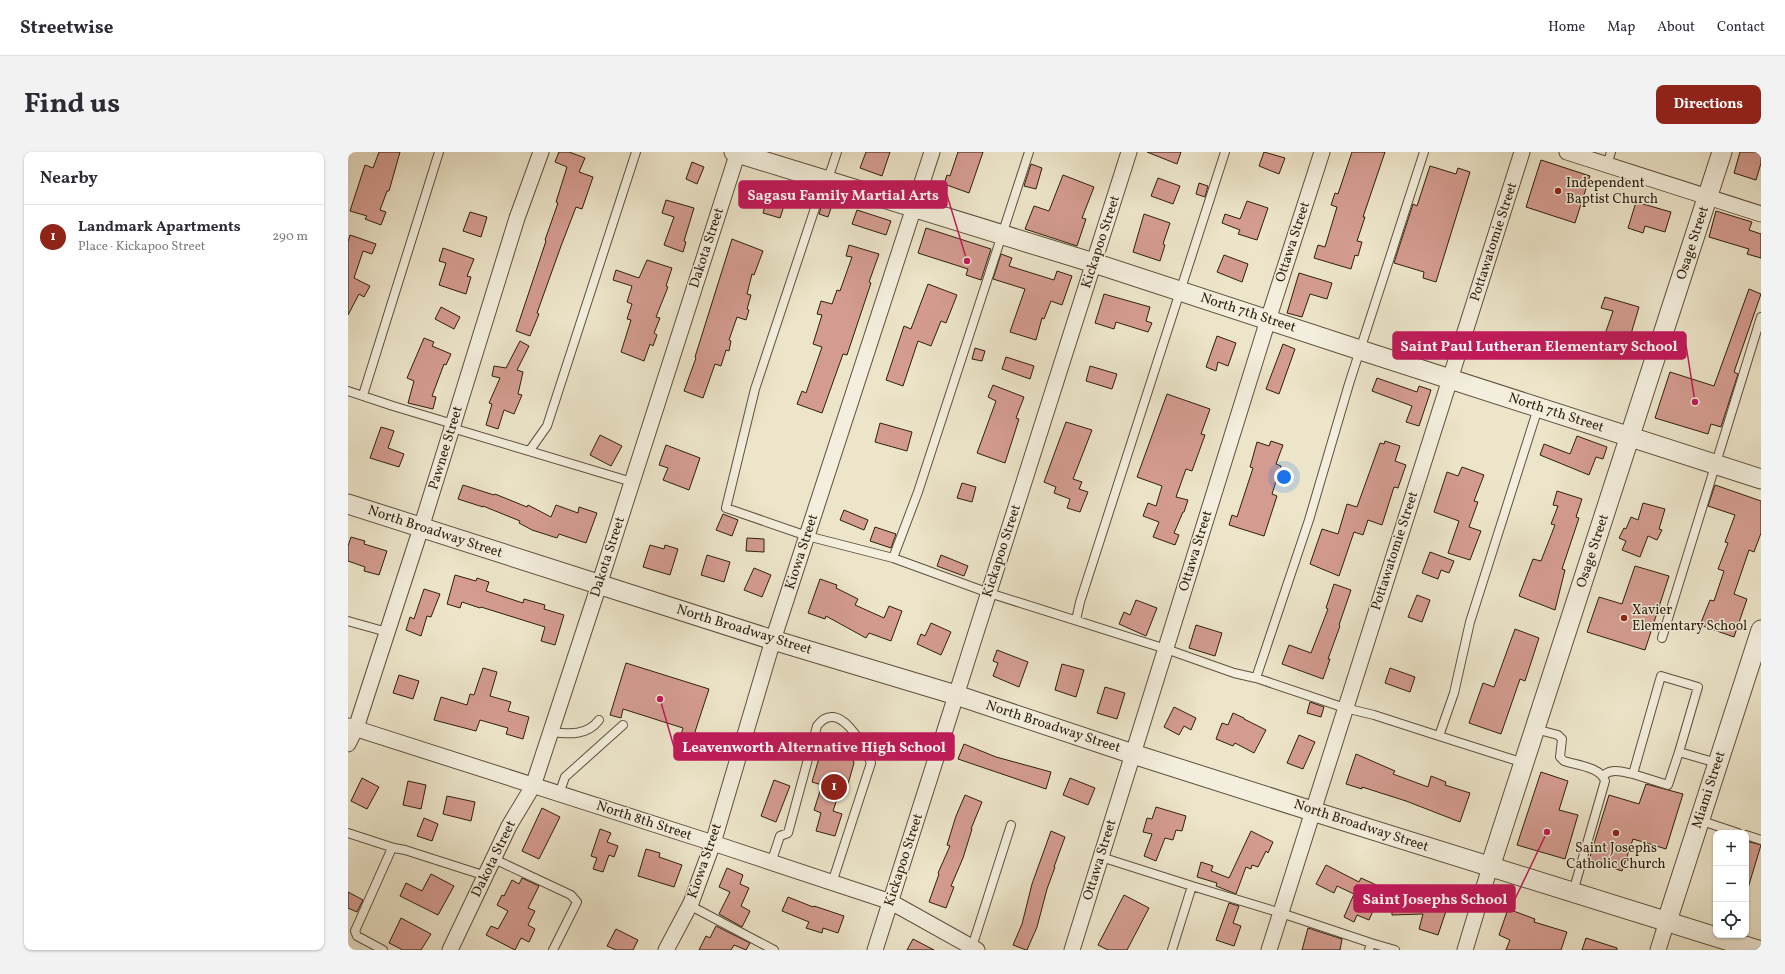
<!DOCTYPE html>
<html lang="en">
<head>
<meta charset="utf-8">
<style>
  :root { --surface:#fff; --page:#f2f2f3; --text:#2b2b33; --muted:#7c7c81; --line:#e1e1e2; --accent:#8f2418 }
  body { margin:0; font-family:Vollkorn,serif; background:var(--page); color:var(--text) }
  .controls { position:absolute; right:12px; bottom:12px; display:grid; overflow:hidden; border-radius:8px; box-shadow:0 1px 3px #0004 }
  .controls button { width:36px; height:36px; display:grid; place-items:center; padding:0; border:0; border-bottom:1px solid var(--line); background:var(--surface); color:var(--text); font:20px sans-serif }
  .you { position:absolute; left:936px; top:325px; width:14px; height:14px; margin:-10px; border:3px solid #fff; border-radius:50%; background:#1a73e8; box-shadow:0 0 0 6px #1a73e833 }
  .badge { display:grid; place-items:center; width:26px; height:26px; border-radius:50%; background:var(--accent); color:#fff; font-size:13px; font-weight:700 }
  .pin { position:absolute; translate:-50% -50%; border:2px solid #fff; box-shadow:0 1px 4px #0006 }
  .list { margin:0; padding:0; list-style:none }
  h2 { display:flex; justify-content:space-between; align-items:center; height:52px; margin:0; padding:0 16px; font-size:17px }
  h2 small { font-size:13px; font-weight:400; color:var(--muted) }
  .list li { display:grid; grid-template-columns:26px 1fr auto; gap:12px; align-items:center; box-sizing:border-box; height:64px; padding:0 16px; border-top:1px solid var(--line) }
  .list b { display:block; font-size:15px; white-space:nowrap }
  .list p { margin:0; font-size:13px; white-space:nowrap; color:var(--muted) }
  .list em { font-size:13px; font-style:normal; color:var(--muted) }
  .icon { flex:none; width:22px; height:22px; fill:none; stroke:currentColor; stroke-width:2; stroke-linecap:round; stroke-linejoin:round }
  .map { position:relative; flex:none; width:1413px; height:798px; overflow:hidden; border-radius:8px }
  header { display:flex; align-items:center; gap:24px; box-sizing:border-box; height:56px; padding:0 20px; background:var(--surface); border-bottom:1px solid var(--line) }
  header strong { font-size:19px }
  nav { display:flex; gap:22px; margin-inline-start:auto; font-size:14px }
  .intro { display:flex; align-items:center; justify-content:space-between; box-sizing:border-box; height:96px; padding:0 24px }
  h1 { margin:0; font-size:28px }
  .button { padding:10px 18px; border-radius:8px; background:var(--accent); color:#fff; font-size:14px; font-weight:700 }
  main { display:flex; gap:24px; padding:0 24px }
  aside { flex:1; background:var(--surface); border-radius:8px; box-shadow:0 1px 3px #0004 }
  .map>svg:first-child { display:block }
  .building { fill:#d49c90; stroke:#2e1f0c }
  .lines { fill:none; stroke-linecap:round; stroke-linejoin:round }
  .service-casing { stroke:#5e503c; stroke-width:10 }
  .minor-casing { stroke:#5e503c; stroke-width:17 }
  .tertiary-casing { stroke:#5e503c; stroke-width:21 }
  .service { stroke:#f3eedd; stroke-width:8 }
  .minor { stroke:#f3eedd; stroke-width:15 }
  .tertiary { stroke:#f3eedd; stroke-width:19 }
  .poi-dot { fill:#8f2418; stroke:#f3eedd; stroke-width:1.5 }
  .labels { text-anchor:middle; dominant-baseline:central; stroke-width:3; stroke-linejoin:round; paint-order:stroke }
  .poi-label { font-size:14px; fill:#2e1f0c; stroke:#f3eedd; text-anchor:start }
  .street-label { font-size:14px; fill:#2e1f0c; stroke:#f3eedd }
  .leader { fill:none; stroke:#c2185b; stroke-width:1.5 }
  .callout-dot { fill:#c2185b; stroke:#f3eedd; stroke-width:1.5 }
  .callout { fill:#c2185b; stroke:#c2185b; stroke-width:1.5 }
  .callout-label { font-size:15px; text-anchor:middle; font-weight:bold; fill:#fff }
</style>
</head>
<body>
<header>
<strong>Streetwise</strong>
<nav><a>Home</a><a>Map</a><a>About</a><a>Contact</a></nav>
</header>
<div class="intro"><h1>Find us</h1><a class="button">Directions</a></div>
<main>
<aside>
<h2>Nearby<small></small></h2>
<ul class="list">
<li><span class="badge">1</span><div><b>Landmark Apartments</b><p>Place · Kickapoo Street</p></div><em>290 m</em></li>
</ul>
</aside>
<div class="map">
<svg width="1413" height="798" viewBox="0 0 1413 798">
  <rect width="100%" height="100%" fill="#ede5ca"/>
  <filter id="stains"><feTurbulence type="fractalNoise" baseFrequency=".005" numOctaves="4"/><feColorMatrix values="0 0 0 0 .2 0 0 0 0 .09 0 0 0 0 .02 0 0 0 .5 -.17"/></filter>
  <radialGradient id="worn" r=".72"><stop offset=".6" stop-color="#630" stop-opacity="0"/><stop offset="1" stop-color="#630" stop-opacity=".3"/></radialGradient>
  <path class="building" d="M31,0H52L41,39H39L32,58L38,60L33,73L17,67L19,64L2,59L17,13L25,16Z
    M211,0H221L237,6L231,20L245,25L234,57L228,55L213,94L189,161L191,162L182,184L168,179L198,89L197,88L210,51L208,50L219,15L207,10Z
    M518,0H542L534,24L512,16Z
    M610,0H635L621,41L596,32L599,23L602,24Z
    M799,0H833L829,12Z
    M916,0L937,6L931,22L911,14Z
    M1004,0H1037L1015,65H1017L1009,89L1014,90L1010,104L1007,103L1003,117L966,106L970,93L977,95L989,55L983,53L987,41L990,42Z
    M1392,0H1413V11L1408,28L1386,21Z
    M1193,8L1242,24L1227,71L1178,55Z
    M344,10L356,15L349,32L338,27Z
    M683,12L694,16L688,37L676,34Z
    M1082,14L1108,22L1110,16L1122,20L1088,130L1075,126L1076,120L1046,111L1065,52L1069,54Z
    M715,23L746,35L734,66L738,67L729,94L677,77L686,54L701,59Z
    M810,26L832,34L825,52L803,44Z
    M851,31L860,34L857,45L848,42Z
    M422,37L440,42L432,66L415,61Z
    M476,47L485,50L480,65L471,62Z
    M318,48L346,56L336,89L338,90L335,100L316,93L326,65L314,61Z
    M899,49L920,56L909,88L890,82L892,78L874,71L877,62L892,67Z
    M1288,50L1323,60L1317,80L1297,74L1295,81L1280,76Z
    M509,58L543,69L538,83L504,72Z
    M1368,59L1404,70L1401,78L1413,82V106L1399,102L1401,97L1361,85Z
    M122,60L139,65L133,85L115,79Z
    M796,62L822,71L815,92L817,93L812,109L785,100Z
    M578,76L643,97L633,128L618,123L620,117L570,101Z
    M2,83L28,92L24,102L15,99L6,126L22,134L16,145L11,142L0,163V90Z
    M384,87L415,99L406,123L404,122L399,142L403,143L399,157L401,158L398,168L389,165L381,188L383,189L381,199L378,198L373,214L367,212L355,246L336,239L348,206L347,205Z
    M501,93L531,102L521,130L523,131L499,203L495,202L474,261L449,252L454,239L458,241L474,195L465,192L474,163L469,162L473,149L484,152L489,138L492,139L504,105L498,104Z
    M95,96L126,107L119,124L123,125L118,142L91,133L98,111L91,109Z
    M653,102L664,106L661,114L706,128L709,119L724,124L714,153L703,149L696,167L694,166L688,188L662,180L677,137L645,127Z
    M876,103L900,112L894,130L869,120Z
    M299,108L324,116L318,134L320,135L308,165L312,166L306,181L309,183L305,194L302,192L296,209L273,200L283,168L279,167L284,152L279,150L284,134L265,128L268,118L291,126Z
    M951,121L984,131L979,147L962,142L954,165L939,161Z
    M580,132L609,143L598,171L593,169L583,194L570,189L555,234L538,228L556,174L563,177Z
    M1401,137L1413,142L1386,220L1390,222L1373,275L1363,272L1360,282L1307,266L1322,220L1366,234Z
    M756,142L802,155L798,169L804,171L800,180L768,170L766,177L747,171Z
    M1257,145L1291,155L1280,192L1256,185L1265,159L1253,156Z
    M93,155L112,165L106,177L87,167Z
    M869,184L888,191L880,214L870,210L868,219L858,215Z
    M76,186L86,190L84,194L103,202L98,213L96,212L84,244L88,245L85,257L60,251L66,229L59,226Z
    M172,189L181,194L169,218L175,220L170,242L174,243L166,262L156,258L150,277L138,273L144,252L141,251L152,226L144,224L146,214L158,216Z
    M935,192L947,197L931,242L918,237Z
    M627,196L637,199L634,209L624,207Z
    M658,205L686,214L682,227L654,217Z
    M742,214L769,222L764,237L738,229Z
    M1029,226L1069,240L1071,234L1083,238L1071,274L1058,270L1064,254L1024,239Z
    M645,233L676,245L668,266L671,267L657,311L629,301L648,249L640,245Z
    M819,242L862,257L853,282L857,283L844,319L838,317L828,345L840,348L836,360H835L826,381L831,383L827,393L805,385L811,370L795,364L800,351L808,354L814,334L789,325Z
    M718,270L744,278L725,327L734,330L731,337L740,340L732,360L719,356L722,347L706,341L708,335L696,330Z
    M532,271L564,280L559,299L527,290Z
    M33,275L46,279L40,296L56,302L51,315L22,306Z
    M252,283L274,294L263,314L242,303Z
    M1229,284L1259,295L1255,307L1248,305L1241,323L1192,303L1196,292L1222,302Z
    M923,289L935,293L928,312L933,314L924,342L929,344L916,384L881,373L884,363L889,365L905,316L902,315L909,290L921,294Z
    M1037,289L1052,294L1047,309L1058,313L1050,336L1046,335L1034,373L1020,368L1015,383L1006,380L991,424L962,412L974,377L990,382L999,352L1009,355L1032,291L1036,292Z
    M318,293L352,306L341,338L315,328L320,316L311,313Z
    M1114,315L1136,323L1126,349L1130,350L1121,375L1133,379L1122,408L1100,401L1111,369L1086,360L1099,320L1110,324Z
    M614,331L628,335L624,350L609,346Z
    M115,333L146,343L147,342L179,355L180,353L203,365L208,353L230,361L231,355L249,361L238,391L211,382L209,386L184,378L171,371L172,369L135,354V355L110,347Z
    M1367,333L1413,349V381L1406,400L1401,398L1386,442L1399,447L1386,485L1352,473L1362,448L1366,449L1376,419L1370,417L1380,391L1377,390L1387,363L1360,354Z
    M1209,339L1234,347L1228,365L1231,366L1214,417L1217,418L1207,458L1171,444L1185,407L1193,409L1207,373L1203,372L1210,354L1205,353Z
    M1295,351L1317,357L1311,377L1314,378L1309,388L1300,384L1292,405L1274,398L1278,389L1271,386L1276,376L1278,377L1283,365L1290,368Z
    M496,358L520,368L516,378L492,368Z
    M375,362L390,368L384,384L368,378Z
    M527,375L548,382L543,396L522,389Z
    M3,385L17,389L16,392L39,399L31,423L16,419L17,415L0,409V394Z
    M399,386L416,387V400L398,399Z
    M302,393L316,397L317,393L330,397L322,423L295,415Z
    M1082,400L1106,409L1101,421L1093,418L1090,427L1074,421Z
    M359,403L382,410L376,430L353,423Z
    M593,403L620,414L616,424L589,414Z
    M1287,414L1321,424L1297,498L1239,480L1251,445L1274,452Z
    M406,416L423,423L414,445L396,438Z
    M107,423L128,429L129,426L141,430L138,439L175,451L176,447L197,453L196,457L216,463L207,493L193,489L197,475L133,455L132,456L114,450L112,456L99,452Z
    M472,427L489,433L488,436L510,447L507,453L536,466L541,454L554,459L543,489L521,481L518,486L478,464L477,467L460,461Z
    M986,432L1003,438L991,473L992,474L980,507H982L975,527L934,512L941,493L963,501L980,457L978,456Z
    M76,437L92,442L83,465L79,464L73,484L58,478L62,465L66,467Z
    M1069,443L1082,448L1074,470L1060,465Z
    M788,448L809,456L798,484L771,472L776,460L782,463Z
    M583,471L603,480L593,503L569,492L573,482L577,484Z
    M848,473L874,481L867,504L841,496Z
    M1167,477L1191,486L1177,529L1172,527L1153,582L1121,571L1135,531L1146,535Z
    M649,498L680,510L671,535L645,524L650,511L645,509Z
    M278,511L361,537L344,589L332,586L335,576L275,557L273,566L262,563Z
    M714,512L736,518L728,545L707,538Z
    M135,516L149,520L142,544L163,550L160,559L181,565L175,587L158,582L160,576L132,568L128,579L86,568L93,545L119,553L122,542L126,543Z
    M1042,516L1067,525L1062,540L1037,531Z
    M51,523L71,529L65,547L45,541Z
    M757,535L777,541L769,567L749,561Z
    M962,550L976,555L973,565L959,561Z
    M826,555L848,566L843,578L836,574L831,583L816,575Z
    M885,561L896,566V567L918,578L906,601L887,591L885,594L868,587L874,571L880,573Z
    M951,583L967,590L955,617L939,611Z
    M476,589L496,596L494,602L504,605L506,611L498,639L492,638L485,659L494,662L487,684L468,679L473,661L466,658L474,633L464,630Z
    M616,592L648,605L703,620L698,637L610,607Z
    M1008,602L1047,619L1045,622L1080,635L1083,624L1098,630L1097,633L1122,641L1112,670L1058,649L1014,635V637L998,632Z
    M1193,620L1220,629L1211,658L1230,663L1217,707L1169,693Z
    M14,626L31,635L19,657L3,649Z
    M722,626L747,636L740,653L715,643Z
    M426,628L442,634L428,670L413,664Z
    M60,629L78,633L73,657L55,653Z
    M1298,632L1335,642L1318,697L1285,687L1274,719L1241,708L1261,643L1291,652Z
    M617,643L634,650L623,677H624L615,706L603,734L606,735L598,756L581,750L591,722L590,721L602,694L599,693L608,664Z
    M99,644L127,650L123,669L95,662Z
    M808,655L838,664L834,679L828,678L825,688L817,686L808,709L796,704L804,682L795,680L799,666L804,667Z
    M194,656L212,665L191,707L174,699Z
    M76,666L90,672L84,689L69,684Z
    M252,677L263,681L259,690L270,694L266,705L261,703L255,720L245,717L249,706L243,704Z
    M703,679L717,685L706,715H707L699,737L689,775L679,798H678L665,793L674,772L684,732Z
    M903,679L925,690L920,701L918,699L910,715L904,713L903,717L898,715L888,742L868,734L869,731L849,725L853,710L865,714L863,719L881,726Z
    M1398,689L1413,693L1400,736H1398Z
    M298,697L312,701L311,705L334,713L326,735L290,724Z
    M978,713L1011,730L1013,726L1035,736L1021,768L1009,763L1006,770L996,765L1006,742L989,734L986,741L968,732Z
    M379,716L395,723L392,732L401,736L393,754L402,759L394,775L371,762L382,740L371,735Z
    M83,722L106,734L90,763L52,744L58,731L74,739Z
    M174,726L191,734L180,756L187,759L180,773L187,777L181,790L173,786L167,798L138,783L143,774L150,777L160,759L149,753L154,743L156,744L164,728L171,732Z
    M1068,739L1101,750L1090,783L1071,777L1075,762L1044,763L1043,740Z
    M0,740L15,748L9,760L0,756Z
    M776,743L801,756L779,798H760L750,793Z
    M440,745L465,755L466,754L496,764L490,781L475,776L474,781L458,776L461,770L434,759Z
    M881,751L891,754L885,771L893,774L886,794L868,788Z
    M1160,757L1187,767L1186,770L1219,780L1213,798H1158L1162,788L1151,783Z
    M53,766L83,782L73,798H55L41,791Z
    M368,774L402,791L398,798L386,793L383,798H351L358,784L362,786Z
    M960,776L994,787L992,798H954Z
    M268,777L290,788L285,798H268L259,794Z
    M1238,786L1269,796V798H1234Z
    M565,787L586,798H559Z"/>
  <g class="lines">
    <g class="service-casing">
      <path id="service" d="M489,0L483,18L471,44L407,237L378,356L459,384L545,406L641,441L818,497L886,521L908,526
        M1076,0L1001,232L961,368L908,526L997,556L1026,563L1091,584
        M1259,13L1263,0
        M0,239L45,254L105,272
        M15,243L91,0
        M104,276L284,330
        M182,298L199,274L288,0
        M545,406L570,340L681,0
        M728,468L732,450L877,0
        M0,469L39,480
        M1314,486L1413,165
        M1187,577L1210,583L1214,587L1212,605L1216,609C1228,613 1253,615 1257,629L1225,740
        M203,580C221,582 239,584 251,568
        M1176,611L1091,584L1106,541L1122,470L1190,256
        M1285,622L1320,633L1331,600
        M1256,623C1264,616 1275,620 1285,622L1313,524L1350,535L1331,600L1369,611
        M211,642L217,625L275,573
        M1351,668L1390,681
        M0,681L46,696L57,698L138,724
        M1398,683L1413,688
        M753,705L844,734
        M146,707L223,743L229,750L205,798
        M423,711L432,684L440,681L469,574C490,545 516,593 523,611L484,731
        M341,753L426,798
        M1023,791L1047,798
        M624,795L663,673
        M35,798L9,784L7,779L44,696
        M824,798L844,734L933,761L1023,791L1021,798"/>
    </g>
    <g class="minor-casing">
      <path id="minor" d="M1219,0L1413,62
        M0,574L365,691L543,750L629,798
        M0,592L8,576L73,376L169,66L193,0
        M102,798L161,674L185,634L251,433L390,0
        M318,798L343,751L365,691L425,488L584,0
        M527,798L781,0
        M724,798L920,168L974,0
        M921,798L1174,0
        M1117,798L1142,715
        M1310,798L1319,769"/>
    </g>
    <g class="tertiary-casing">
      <path id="tertiary" d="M386,0L746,111L1012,198L1413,327
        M0,352L425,488L608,543L785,602L964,659L1410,798
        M1142,715L1374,0
        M1319,769L1413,478"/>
    </g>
    <use href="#service" class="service"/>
    <use href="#minor" class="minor"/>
    <use href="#tertiary" class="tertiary"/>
  </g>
  <g class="poi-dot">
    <circle cx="1210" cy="39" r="4"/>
    <circle cx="1276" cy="466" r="4"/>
    <circle cx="1268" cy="681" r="4"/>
  </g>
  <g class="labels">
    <g class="poi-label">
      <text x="1218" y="31">Independent<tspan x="1218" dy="16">Baptist Church</tspan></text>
      <text x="1284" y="458">Xavier<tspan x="1284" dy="16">Elementary School</tspan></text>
      <text x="1268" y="696" text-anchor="middle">Saint Josephs<tspan x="1268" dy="16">Catholic Church</tspan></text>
    </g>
    <g class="street-label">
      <text transform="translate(753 90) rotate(-72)">Kickapoo Street</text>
      <text transform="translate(945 90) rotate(-72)">Ottawa Street</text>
      <text transform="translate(1146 90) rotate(-72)">Pottawatomie Street</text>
      <text transform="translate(1345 91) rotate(-72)">Osage Street</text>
      <text transform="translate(359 96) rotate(-72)">Dakota Street</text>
      <text transform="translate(900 161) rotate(18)">North 7th Street</text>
      <text transform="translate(1208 261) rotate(18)">North 7th Street</text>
      <text transform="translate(98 296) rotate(-73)">Pawnee Street</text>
      <text transform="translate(87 380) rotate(18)">North Broadway Street</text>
      <text transform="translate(654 399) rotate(-72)">Kickapoo Street</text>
      <text transform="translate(848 399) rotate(-73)">Ottawa Street</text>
      <text transform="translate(1047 399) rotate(-72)">Pottawatomie Street</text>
      <text transform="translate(1245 399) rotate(-72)">Osage Street</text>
      <text transform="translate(454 400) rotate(-72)">Kiowa Street</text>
      <text transform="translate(260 405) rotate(-72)">Dakota Street</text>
      <text transform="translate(396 478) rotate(17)">North Broadway Street</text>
      <text transform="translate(705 575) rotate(18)">North Broadway Street</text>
      <text transform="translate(1361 638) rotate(-72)">Miami Street</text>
      <text transform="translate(296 669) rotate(18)">North 8th Street</text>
      <text transform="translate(1013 674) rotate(18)">North Broadway Street</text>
      <text transform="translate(146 707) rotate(-64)">Dakota Street</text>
      <text transform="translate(556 708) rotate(-72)">Kickapoo Street</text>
      <text transform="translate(752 708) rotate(-73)">Ottawa Street</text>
      <text transform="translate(357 709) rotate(-71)">Kiowa Street</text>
    </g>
  </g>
  <path class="leader" d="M619 109L599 43M1347 250L1338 193M312 547L326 595M1199 680L1167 747"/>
  <g class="callout-dot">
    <circle cx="619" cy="109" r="4"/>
    <circle cx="1347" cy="250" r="4"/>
    <circle cx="312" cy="547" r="4"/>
    <circle cx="1199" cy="680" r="4"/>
  </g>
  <g class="callout">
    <rect x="391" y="29" width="208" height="27" rx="4"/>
    <rect x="1045" y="180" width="293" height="27" rx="4"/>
    <rect x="326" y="581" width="280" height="27" rx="4"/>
    <rect x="1006" y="733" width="161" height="27" rx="4"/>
  </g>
  <g class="callout-label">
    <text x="495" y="48">Sagasu Family Martial Arts</text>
    <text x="1191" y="199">Saint Paul Lutheran Elementary School</text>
    <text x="466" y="600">Leavenworth Alternative High School</text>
    <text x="1087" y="752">Saint Josephs School</text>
  </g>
  <rect width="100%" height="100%" filter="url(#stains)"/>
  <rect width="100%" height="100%" fill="url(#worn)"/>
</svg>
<div class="controls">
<button>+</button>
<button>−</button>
<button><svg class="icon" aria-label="locate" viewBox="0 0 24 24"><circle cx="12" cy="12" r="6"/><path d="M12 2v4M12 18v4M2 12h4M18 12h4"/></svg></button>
</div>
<div class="you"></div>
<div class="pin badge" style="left:486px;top:635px">1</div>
</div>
</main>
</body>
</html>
